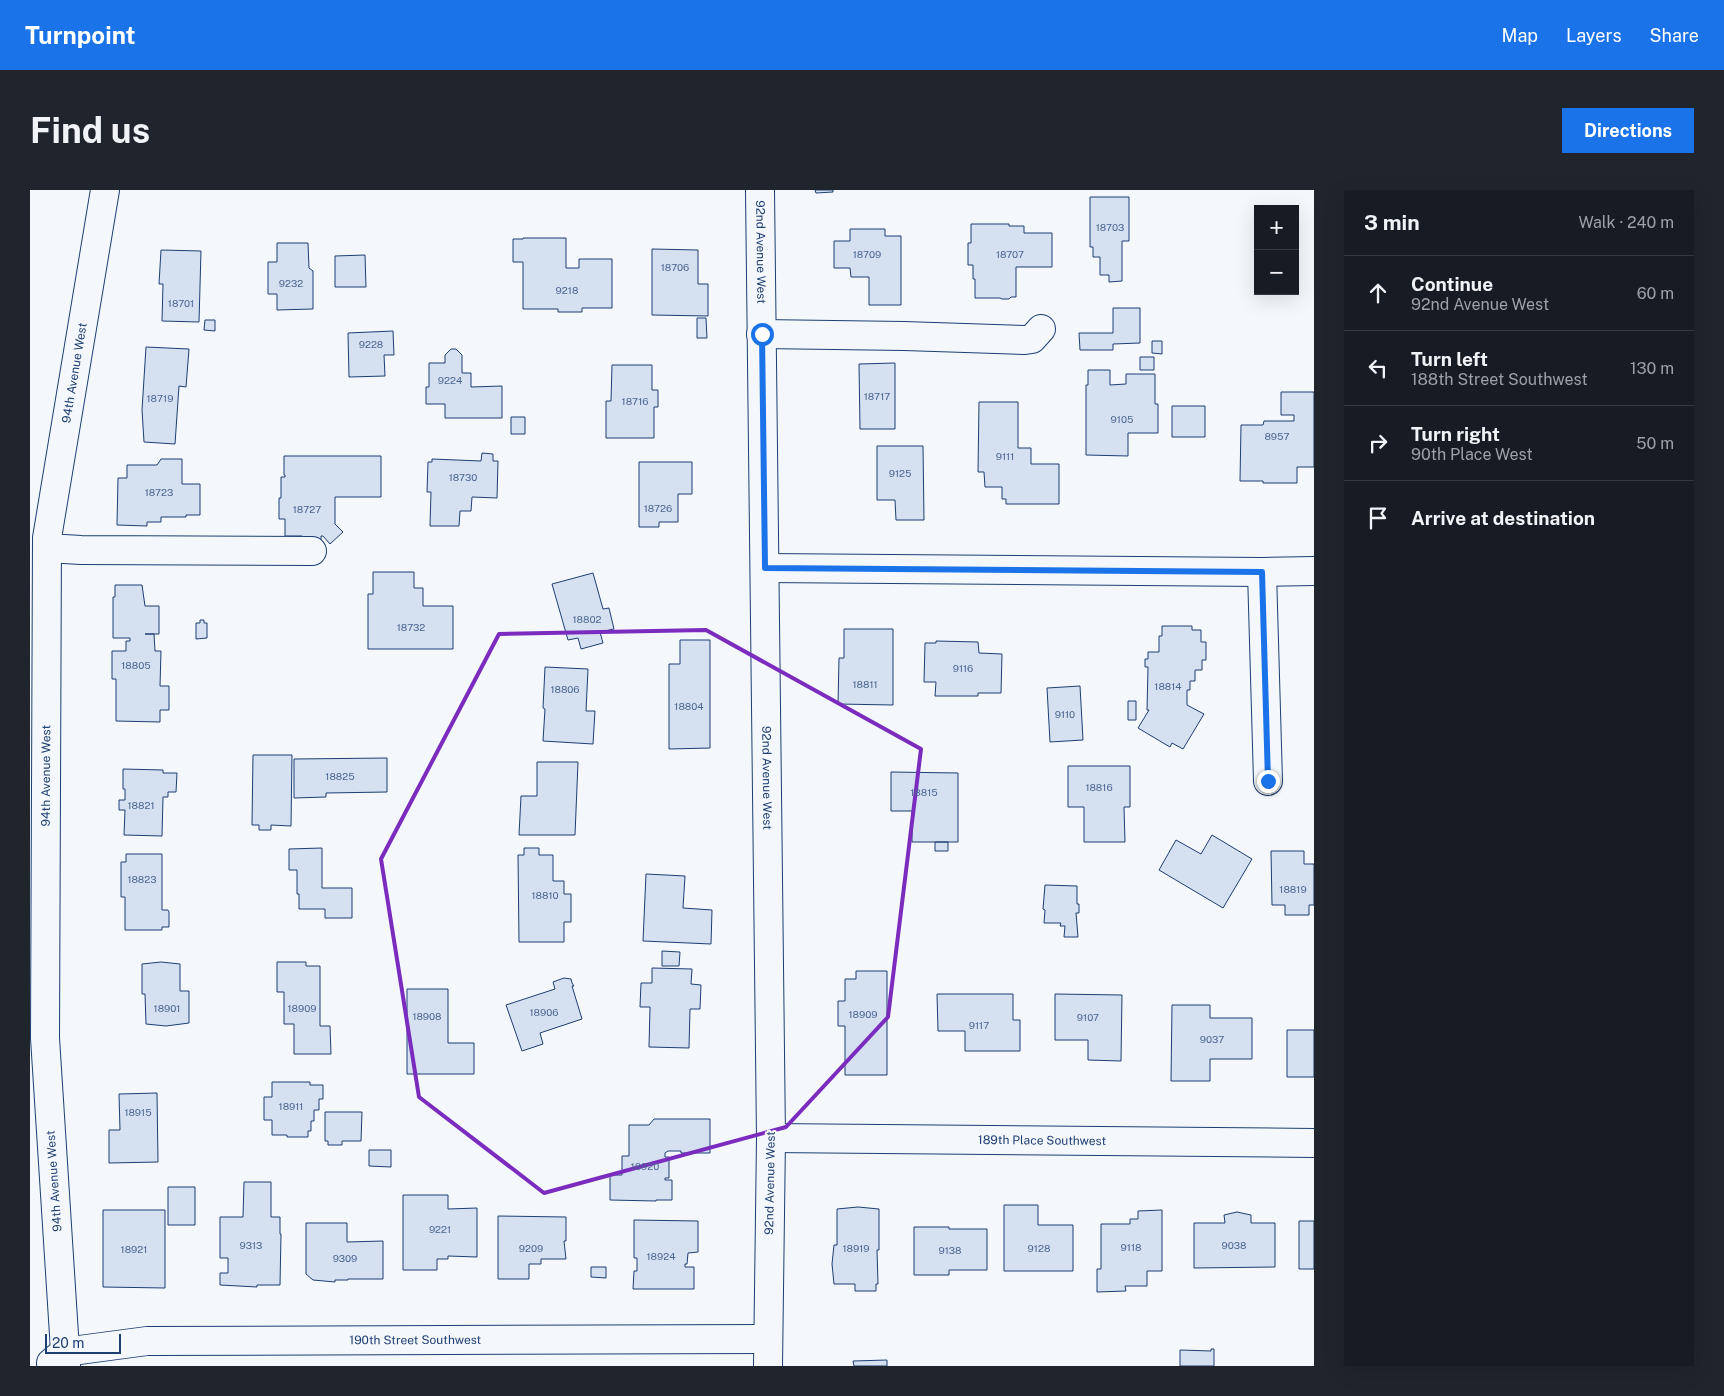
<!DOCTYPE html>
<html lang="en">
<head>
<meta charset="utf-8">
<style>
  :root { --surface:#171b24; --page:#20242c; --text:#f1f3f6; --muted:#9ea1a6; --line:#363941; --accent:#1a73e8 }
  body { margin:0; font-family:"Public Sans",sans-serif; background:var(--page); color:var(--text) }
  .controls { position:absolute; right:15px; top:15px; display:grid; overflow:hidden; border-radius:0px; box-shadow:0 5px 20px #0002 }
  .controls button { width:45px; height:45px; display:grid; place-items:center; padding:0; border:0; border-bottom:1px solid var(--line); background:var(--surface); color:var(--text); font:25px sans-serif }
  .scale { position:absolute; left:15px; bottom:12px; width:76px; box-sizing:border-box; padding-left:5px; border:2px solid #1d3f73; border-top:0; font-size:14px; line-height:18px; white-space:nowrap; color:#1d3f73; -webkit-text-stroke:4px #f4f7fb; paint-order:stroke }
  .stop { position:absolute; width:15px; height:15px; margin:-11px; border:4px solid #1a73e8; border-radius:50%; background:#fff }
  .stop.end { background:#1a73e8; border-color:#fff; box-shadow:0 1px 5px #0008 }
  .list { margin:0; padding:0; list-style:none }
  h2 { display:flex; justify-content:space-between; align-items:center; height:65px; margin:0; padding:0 20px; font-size:21px }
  h2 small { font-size:16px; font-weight:400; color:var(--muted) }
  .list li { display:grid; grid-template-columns:32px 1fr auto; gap:15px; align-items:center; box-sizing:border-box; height:75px; padding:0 20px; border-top:1px solid var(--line) }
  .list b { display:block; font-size:19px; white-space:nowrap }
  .list p { margin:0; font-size:16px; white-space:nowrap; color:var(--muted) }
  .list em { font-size:16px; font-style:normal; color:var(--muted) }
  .icon { flex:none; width:28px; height:28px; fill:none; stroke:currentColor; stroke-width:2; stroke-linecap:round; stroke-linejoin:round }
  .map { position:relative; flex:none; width:1284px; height:1176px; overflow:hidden; border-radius:0px }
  header { display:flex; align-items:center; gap:30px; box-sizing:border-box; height:70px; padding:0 25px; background:var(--accent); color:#fff }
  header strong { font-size:24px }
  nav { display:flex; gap:28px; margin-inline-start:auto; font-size:18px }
  .intro { display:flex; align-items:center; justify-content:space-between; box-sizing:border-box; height:120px; padding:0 30px }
  h1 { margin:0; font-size:35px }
  .button { padding:12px 22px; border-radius:0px; background:var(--accent); color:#fff; font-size:18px; font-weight:700 }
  main { display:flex; gap:30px; padding:0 30px }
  aside { flex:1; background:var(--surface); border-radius:0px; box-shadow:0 5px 20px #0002 }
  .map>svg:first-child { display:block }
  .building { fill:#d5e0f0; stroke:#1d3f73 }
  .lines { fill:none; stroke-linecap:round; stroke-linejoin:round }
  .minor-casing { stroke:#1d3f73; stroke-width:30 }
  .minor { stroke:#f4f7fb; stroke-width:28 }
  .route { stroke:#1a73e8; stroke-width:6 }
  .marked { fill:none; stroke:#7b2cbf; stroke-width:4; stroke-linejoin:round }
  .labels { text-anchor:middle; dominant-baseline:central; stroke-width:4; stroke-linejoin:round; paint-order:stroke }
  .number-label { font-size:10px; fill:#4b6792 }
  .street-label { font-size:12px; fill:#1d3f73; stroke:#f4f7fb }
</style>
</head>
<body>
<header>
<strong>Turnpoint</strong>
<nav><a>Map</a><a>Layers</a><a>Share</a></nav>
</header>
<div class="intro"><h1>Find us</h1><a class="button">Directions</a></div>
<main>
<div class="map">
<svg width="1284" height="1176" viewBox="0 0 1284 1176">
  <rect width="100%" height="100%" fill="#f4f7fb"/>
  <path class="building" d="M785,0H803V2L786,3Z
    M1060,7H1099V51H1092V91L1079,92V85H1070V67H1063V57H1060Z
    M941,34H979V36H994V43H1022V77H986V107H981L979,109H972L970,108H945V89H943V75H938V53H941Z
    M820,39H855V46H871V115H839V87H821L820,78H804V51H820Z
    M493,48H536V78H549V69H582V118H552V122H528V119H493V72H483V49H493Z
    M247,53H278L279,78L283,81V119L247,120V104H238V72H247Z
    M622,59L668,60V94H678V126L622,125Z
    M131,60L171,61L169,132L132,131L133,94H129Z
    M335,65L336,97H305V66Z
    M1083,118H1110V153L1083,154V160H1050L1049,143H1083Z
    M667,128H676L677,148H667Z
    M175,130H185V141L174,140Z
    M363,141L364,165H354L355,186L319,187L318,143Z
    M1122,151H1132V164L1122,163Z
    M116,157L159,159L156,197L149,196L145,254L114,252L112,220Z
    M421,159H426L432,165V183H441V197L472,196V228H415V214H396V197H399V173H415V165Z
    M1110,167H1124V180H1110Z
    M865,173V239H830L829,174Z
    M582,175H622V200H628V217H624V248H576V211H581Z
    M1058,180H1080V195L1096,194V184H1125V214H1128V243H1098V266L1056,265V195H1058Z
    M1251,202H1284V277H1267V293H1233V291H1210L1211,235H1233L1234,231H1264V225H1251Z
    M949,212H988V258H1001V274H1029V314H976V309H972V297H955L954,282H948Z
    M1142,216H1175V247H1142Z
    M481,227H495V244H481Z
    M847,256H893L894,330H866L865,310H847Z
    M452,263L463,264V271H468L467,308L442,307L441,321H430L429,336H400L401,302H397L398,272H402V269L451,271Z
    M254,266H351V307H305V334L313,342L300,354L293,346H291V352H272V346H255V329H249V308H251V287H255V285H254Z
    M131,269H152V294H170V325H156V327H131V332H117V336L87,335L88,288H97V275H127Z
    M609,272H662V304H648V332H629V337H609Z
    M343,382H384V398H393V416H423V459H338V404H343Z
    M563,383L573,419L579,418L584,439L570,442L573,453L551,459L548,448L538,450L522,394Z
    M85,395H112L115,416H129V444H115H124L125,461H131L130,496H139V520H130V532L86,531V489H82V461H96V451H100V448H83V407H85Z
    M170,430H174V433H177V448L166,449V433H170Z
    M1132,436H1162V440H1171V452H1176V470H1172V480H1165V491H1160V500H1157V515L1174,524L1153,559L1142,553L1140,557L1108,538L1119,520H1117L1118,477H1115V469H1118V462H1129V446H1132Z
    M814,439H863V515L808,514L809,468H814Z
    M650,450H680V558L639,559V474H650Z
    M906,451L948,452L949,463L972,464L971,503H948V506H905L906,492H894L895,453H906Z
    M515,477L558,479L556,521H565L563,554L513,551L515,519L513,518Z
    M1050,496L1053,550L1020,552L1017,498Z
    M1098,511H1106V530H1098Z
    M223,565H262L261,636L241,635V640H229V635H222Z
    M357,568V602L296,603V607L264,608V569Z
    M507,572H548L545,645H489L491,606H507Z
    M1038,576H1100V617H1094L1095,652H1054V617H1038Z
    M93,579L133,580V583H147L146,602H138V607H133L132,646L94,645L95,620H89V610H95V599H93Z
    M861,582L928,583V652H882V621H861Z
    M1182,645L1222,669L1193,718L1129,680L1146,650L1171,664Z
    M905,652H918V661H905Z
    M292,658V698H322V728H295V719H269V704H267V680H259V659Z
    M494,658H509V665H523V691H534V704H541V732H534V752H489L488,665H494Z
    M1241,661H1274V674H1284V715H1279V725H1255V715H1242Z
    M96,664H132V720H138L139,722V737H132V740H95V707H91V672H96Z
    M616,684L655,686L653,718L682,720L681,754L613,751Z
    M1015,695L1047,696V714H1049V723H1046L1048,747H1034L1035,736H1030L1031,733H1014L1015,720L1013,719Z
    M632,761L650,762L649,776H632Z
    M131,772L150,774V801H159V833L136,836L116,834L115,804H112V774Z
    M247,772H276V776H290V836H300L301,864H264V834H254V802H247Z
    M622,778L662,779L661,794L671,795L670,819H660L659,858L619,857L620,817H610L611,793H622Z
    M826,781H857V885H815V836H808V811H815V789H826Z
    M534,788L541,789L542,793L544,796H542L552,829L510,843L513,854L492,861L476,815L525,799L523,792Z
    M377,799H418V853H444V884H377Z
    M907,804H983V830H990V861H935V841H908Z
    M1025,804L1092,805L1091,871L1058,870V850H1025Z
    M1142,815H1180V828H1222V869H1180V891H1141Z
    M1257,840H1284V887H1257Z
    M242,892H280V895H293V909H289V920H284V931H281V941H278V947H257V945H242V930H234V907H242Z
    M127,903L128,972L79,973V940H90L89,904Z
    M295,922H332L331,951H312V955H298V951H295Z
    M624,929H680V963H651V961H638L635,963V967H639V988H635V990H642V1010H626V1011L580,1010V985H592V966H599V935H619Z
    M339,960H361V977L339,976Z
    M214,992H241V1027H250V1044H251L250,1095H227V1097L190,1095V1083H198V1068H190V1027H213Z
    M138,997H165V1035H138Z
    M373,1005H418V1019L447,1018V1067L418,1066V1069H407V1080H373Z
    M974,1015H1008V1035H1043V1081H974Z
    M828,1017L849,1019V1060H847L848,1094H846V1101H825V1094H804L802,1074L804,1055H807V1019Z
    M73,1020H135V1098L73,1097Z
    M1132,1020V1081H1117V1096H1095L1096,1101L1067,1102V1079H1071V1034H1100V1029H1108V1021Z
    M1207,1022L1221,1025V1033H1245V1077L1164,1078V1033H1195L1194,1025Z
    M468,1026L536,1027V1051H534L536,1069H511V1074H499V1089H468Z
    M604,1030L668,1031V1062L658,1063L657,1074H655V1077H664V1099H603L604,1081H607V1068H604Z
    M1269,1031H1284V1079H1269Z
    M276,1033H317V1052L353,1051V1089H318V1090H305V1092L283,1090L276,1084Z
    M884,1037H919V1039H957V1080H919V1085H884Z
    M561,1077H576V1088L561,1087Z
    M1181,1159H1184V1176H1150V1160L1181,1161Z
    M857,1170V1176H824L823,1171Z"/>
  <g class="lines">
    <g class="minor-casing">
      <g id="minor">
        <path id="s1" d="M730,0L741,948L738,1176"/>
        <path d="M731,144L874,146L995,150L1002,149L1011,139"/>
        <path d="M17,358L51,360L282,361"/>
        <path d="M735,378L1232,382L1284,381"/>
        <path d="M1232,382L1238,591"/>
        <path id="s2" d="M741,948L1284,953"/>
        <path id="s3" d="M21,1173L34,1162L117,1151L737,1149"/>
        <path id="s4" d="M36,1176L15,848L17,348L75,0"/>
      </g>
    </g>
    <use href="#minor" class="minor"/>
  </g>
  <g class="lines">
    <path class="route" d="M732,144L735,378L1232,382L1238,591"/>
  </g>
  <path class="marked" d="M676,440L891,559L858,827L756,937L514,1003L389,907L351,669L469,444Z"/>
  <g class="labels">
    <g class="number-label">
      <text x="1080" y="37">18703</text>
      <text x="837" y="64">18709</text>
      <text x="980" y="64">18707</text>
      <text x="645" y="77">18706</text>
      <text x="261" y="93">9232</text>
      <text x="537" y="100">9218</text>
      <text x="151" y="113">18701</text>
      <text x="341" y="154">9228</text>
      <text x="420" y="190">9224</text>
      <text x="847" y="206">18717</text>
      <text x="130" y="208">18719</text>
      <text x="605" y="211">18716</text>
      <text x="1092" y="229">9105</text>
      <text x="1247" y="246">8957</text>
      <text x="975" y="266">9111</text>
      <text x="870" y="283">9125</text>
      <text x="433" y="287">18730</text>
      <text x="129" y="302">18723</text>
      <text x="628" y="318">18726</text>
      <text x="277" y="319">18727</text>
      <text x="557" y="429">18802</text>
      <text x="381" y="437">18732</text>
      <text x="106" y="475">18805</text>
      <text x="933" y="478">9116</text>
      <text x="835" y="494">18811</text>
      <text x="1138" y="496">18814</text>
      <text x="535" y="499">18806</text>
      <text x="659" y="516">18804</text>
      <text x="1035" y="524">9110</text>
      <text x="310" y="586">18825</text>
      <text x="1069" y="597">18816</text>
      <text x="894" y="602">18815</text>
      <text x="111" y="615">18821</text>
      <text x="112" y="689">18823</text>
      <text x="1263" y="699">18819</text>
      <text x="515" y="705">18810</text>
      <text x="137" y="818">18901</text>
      <text x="272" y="818">18909</text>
      <text x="514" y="822">18906</text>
      <text x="833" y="824">18909</text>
      <text x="397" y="826">18908</text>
      <text x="1058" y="827">9107</text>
      <text x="949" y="835">9117</text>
      <text x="1182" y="849">9037</text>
      <text x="261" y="916">18911</text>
      <text x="108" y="922">18915</text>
      <text x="615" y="976">18920</text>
      <text x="410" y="1039">9221</text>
      <text x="221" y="1055">9313</text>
      <text x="1204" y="1055">9038</text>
      <text x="1101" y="1057">9118</text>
      <text x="501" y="1058">9209</text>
      <text x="826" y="1058">18919</text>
      <text x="1009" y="1058">9128</text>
      <text x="104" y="1059">18921</text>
      <text x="920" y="1060">9138</text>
      <text x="631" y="1066">18924</text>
      <text x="315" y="1068">9309</text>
    </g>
    <g class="street-label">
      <text stroke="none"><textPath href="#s1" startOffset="62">92nd Avenue West</textPath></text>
      <text stroke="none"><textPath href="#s4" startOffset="996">94th Avenue West</textPath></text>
      <text stroke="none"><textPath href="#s4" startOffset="591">94th Avenue West</textPath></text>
      <text stroke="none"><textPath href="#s1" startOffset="588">92nd Avenue West</textPath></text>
      <text stroke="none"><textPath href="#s2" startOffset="271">189th Place Southwest</textPath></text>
      <text transform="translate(24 991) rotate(-94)">94th Avenue West</text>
      <text transform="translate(740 993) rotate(-89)">92nd Avenue West</text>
      <text stroke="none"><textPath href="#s3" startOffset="369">190th Street Southwest</textPath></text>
    </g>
  </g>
</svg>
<div class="controls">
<button>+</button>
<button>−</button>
</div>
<div class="scale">20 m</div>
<div class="stop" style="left:732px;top:144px"></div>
<div class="stop end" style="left:1238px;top:591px"></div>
</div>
<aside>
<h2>3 min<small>Walk · 240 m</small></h2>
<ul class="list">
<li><svg class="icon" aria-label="ahead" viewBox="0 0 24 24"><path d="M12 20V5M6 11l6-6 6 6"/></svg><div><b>Continue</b><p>92nd Avenue West</p></div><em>60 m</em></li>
<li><svg class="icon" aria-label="left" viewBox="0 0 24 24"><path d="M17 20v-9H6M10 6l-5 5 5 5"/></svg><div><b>Turn left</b><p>188th Street Southwest</p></div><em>130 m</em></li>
<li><svg class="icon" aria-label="right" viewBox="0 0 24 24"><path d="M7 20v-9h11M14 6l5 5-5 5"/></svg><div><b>Turn right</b><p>90th Place West</p></div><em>50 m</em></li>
<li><svg class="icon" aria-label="arrive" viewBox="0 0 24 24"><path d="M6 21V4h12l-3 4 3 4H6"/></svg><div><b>Arrive at destination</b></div></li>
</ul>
</aside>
</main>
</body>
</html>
